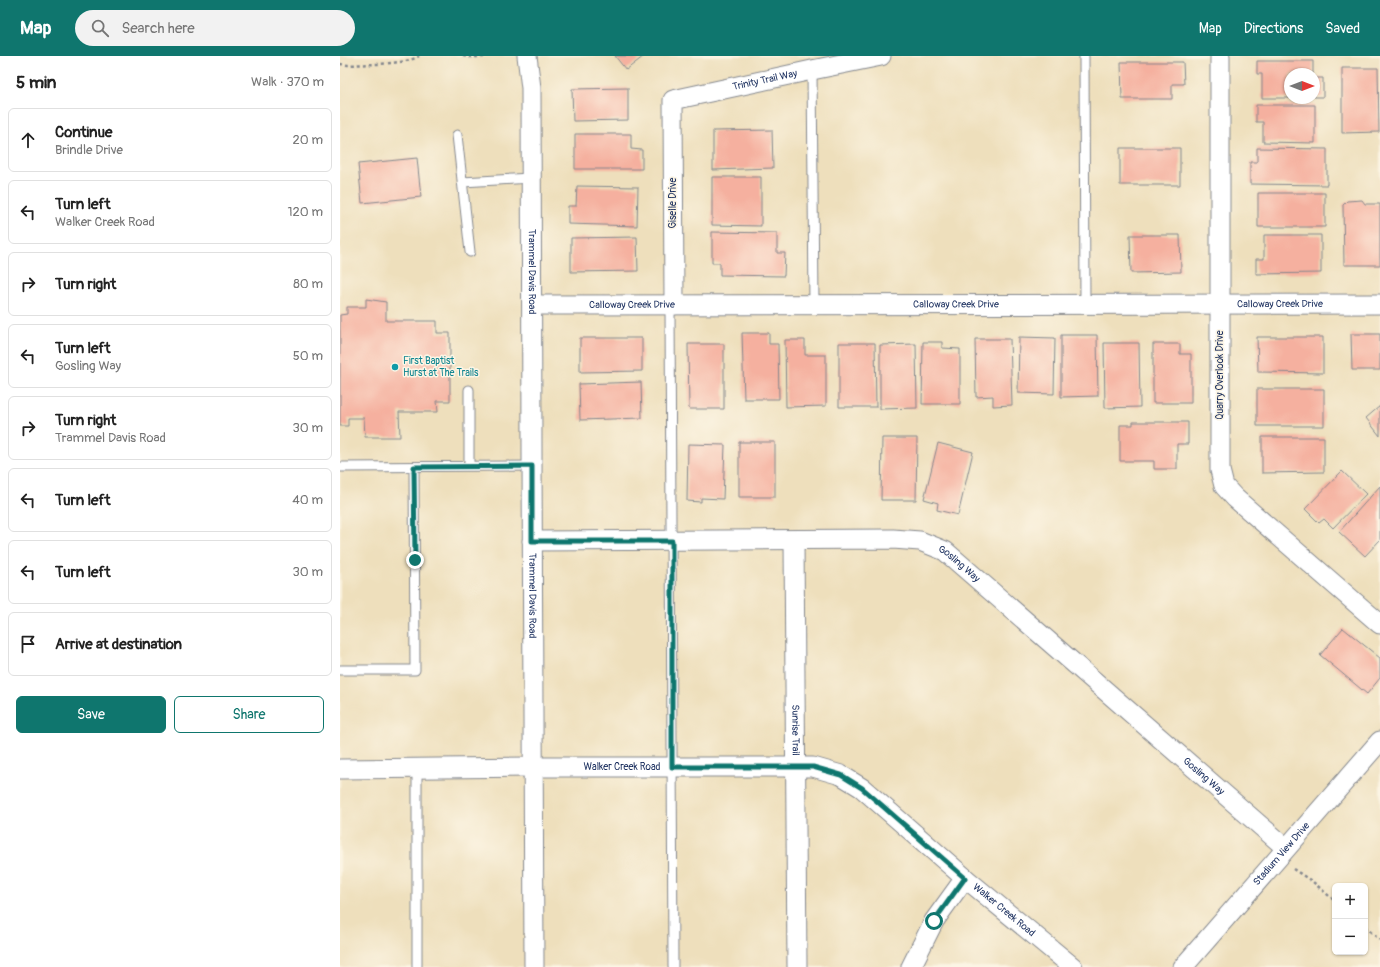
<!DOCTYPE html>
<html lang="en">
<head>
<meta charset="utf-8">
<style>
  :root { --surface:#fff; --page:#f2f2f2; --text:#222; --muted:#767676; --line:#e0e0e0; --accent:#0f766e }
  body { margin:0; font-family:Pangolin,sans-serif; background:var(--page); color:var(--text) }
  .controls { position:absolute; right:12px; bottom:12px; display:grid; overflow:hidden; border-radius:6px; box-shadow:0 1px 3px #0004 }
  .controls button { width:36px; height:36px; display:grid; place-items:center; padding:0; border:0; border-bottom:1px solid var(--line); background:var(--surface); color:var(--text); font:20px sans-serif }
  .compass { position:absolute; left:944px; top:12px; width:36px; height:36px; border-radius:50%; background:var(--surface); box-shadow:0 1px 3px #0004; rotate:90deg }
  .stop { position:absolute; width:12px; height:12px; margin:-9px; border:3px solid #0f766e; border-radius:50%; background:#fff }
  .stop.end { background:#0f766e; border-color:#fff; box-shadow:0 1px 4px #0008 }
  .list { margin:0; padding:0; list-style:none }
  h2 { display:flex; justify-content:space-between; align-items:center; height:52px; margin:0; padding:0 16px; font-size:17px }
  h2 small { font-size:13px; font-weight:400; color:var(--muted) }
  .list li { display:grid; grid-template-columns:26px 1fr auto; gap:12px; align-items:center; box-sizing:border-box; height:64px; margin:0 8px 8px; padding:0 8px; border:1px solid var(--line); border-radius:6px }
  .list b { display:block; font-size:15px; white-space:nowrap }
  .list p { margin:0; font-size:13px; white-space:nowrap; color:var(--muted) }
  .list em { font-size:13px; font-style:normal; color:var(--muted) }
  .actions { display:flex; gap:8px; padding:12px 16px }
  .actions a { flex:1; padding:9px 0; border:1px solid var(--accent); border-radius:6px; text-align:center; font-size:14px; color:var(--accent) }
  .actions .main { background:var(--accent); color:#fff }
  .icon { flex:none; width:22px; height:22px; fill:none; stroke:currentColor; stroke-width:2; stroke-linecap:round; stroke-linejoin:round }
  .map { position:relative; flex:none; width:1040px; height:911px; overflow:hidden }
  header { display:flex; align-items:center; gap:24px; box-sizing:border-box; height:56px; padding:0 20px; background:var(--accent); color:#fff }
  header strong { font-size:19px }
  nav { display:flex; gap:22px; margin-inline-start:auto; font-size:14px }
  .search { width:280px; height:36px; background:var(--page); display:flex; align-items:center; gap:10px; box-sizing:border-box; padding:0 14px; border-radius:22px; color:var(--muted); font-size:15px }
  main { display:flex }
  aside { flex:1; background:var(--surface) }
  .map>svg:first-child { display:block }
  .building { fill:#f5b09f }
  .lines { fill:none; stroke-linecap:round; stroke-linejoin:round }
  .service-casing { stroke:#84878d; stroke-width:11 }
  .minor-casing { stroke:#84878d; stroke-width:21 }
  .path { stroke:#84878d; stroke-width:2.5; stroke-dasharray:3 3; stroke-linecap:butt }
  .service { stroke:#fff; stroke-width:9 }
  .minor { stroke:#fff; stroke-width:19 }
  .route { stroke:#0f766e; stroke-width:5 }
  .culture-dot { fill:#0f9aa8; stroke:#fcf5e5; stroke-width:1.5 }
  .labels { text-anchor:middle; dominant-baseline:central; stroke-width:3; stroke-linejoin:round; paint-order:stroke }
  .street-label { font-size:10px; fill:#1b2f5e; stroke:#fcf5e5 }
  .culture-label { font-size:10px; fill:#0d838f; stroke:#fcf5e5; text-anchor:start }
</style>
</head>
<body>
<header>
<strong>Map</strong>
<div class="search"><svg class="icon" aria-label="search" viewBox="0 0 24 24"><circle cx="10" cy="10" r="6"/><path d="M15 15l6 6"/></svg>Search here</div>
<nav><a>Map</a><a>Directions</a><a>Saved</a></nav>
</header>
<main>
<aside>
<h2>5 min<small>Walk · 370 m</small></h2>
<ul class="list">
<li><svg class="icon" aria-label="ahead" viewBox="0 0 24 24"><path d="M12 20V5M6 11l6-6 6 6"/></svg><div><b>Continue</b><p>Brindle Drive</p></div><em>20 m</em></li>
<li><svg class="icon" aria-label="left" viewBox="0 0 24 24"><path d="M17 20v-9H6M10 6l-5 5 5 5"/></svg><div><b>Turn left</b><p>Walker Creek Road</p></div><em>120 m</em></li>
<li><svg class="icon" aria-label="right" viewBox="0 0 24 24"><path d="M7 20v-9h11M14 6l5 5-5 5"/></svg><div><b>Turn right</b></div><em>80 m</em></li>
<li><svg class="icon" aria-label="left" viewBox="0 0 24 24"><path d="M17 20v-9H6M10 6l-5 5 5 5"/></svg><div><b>Turn left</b><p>Gosling Way</p></div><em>50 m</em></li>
<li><svg class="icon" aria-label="right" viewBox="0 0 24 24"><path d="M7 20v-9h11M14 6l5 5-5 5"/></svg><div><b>Turn right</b><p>Trammel Davis Road</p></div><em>30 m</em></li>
<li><svg class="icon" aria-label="left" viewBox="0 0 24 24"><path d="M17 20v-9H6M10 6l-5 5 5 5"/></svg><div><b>Turn left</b></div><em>40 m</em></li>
<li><svg class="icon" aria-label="left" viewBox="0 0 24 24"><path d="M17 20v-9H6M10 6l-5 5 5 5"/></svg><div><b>Turn left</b></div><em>30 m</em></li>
<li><svg class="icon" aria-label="arrive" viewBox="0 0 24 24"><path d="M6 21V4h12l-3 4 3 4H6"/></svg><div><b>Arrive at destination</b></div></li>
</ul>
<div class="actions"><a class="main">Save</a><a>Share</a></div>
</aside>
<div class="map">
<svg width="1040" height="911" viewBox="0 0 1040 911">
  <rect width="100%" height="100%" fill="#fcf5e5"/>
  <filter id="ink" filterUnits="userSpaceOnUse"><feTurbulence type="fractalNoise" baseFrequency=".025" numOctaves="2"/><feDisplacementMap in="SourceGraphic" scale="8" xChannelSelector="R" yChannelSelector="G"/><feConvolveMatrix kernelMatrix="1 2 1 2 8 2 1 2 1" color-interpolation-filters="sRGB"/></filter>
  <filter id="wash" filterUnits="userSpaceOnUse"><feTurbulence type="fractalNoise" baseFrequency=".012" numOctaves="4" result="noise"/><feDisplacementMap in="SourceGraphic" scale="16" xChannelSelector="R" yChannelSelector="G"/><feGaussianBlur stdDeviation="0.9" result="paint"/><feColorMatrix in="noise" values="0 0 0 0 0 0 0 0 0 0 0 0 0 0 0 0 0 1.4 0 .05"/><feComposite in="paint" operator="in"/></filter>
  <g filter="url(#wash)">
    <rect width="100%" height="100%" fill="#eedfbc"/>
    <g id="blocks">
      <path class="building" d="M275,0H304L286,14Z
        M917,5H973V18H950V42H922V18H917Z
        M781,6H843L844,28H832V43H782Z
        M1002,12H1038L1039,76L1002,77Z
        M974,22H983V41H974Z
        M288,32V64L233,65L232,33Z
        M916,49H975V87L923,86V66H916Z
        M432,74L433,112L373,114V75Z
        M235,78H291V93L302,94V113H235Z
        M780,92H840V129H780Z
        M917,92L987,93V129L910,128V106H917Z
        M77,102L81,141L22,147L18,108Z
        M372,121H421V170L372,169Z
        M237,130L298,131L297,170L228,168V150H236Z
        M918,137H985V171H918Z
        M1022,144L1025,148H1040V209H1004L1003,149L1007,145Z
        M372,176L437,177V197H445L444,220L380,219V207H372Z
        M790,179H840L841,216L791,217Z
        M924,179H981V217L916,218V203H924Z
        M297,181L298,215L231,216V182Z
        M26,243L46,246V265H97V277H110V345H97L98,356H59L60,381H25L24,362H8V370H0V259L7,258V251H26Z
        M402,277H429V288H438L439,343H404Z
        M1011,278H1040V314H1012Z
        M721,279H757L758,340L721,341Z
        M679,281L715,282L714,338L678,337Z
        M917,281H983V317L918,316Z
        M240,282H302V315L240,316Z
        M635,283H670L672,349L653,350V340L636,341Z
        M445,284H465V299H486V350L446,351Z
        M583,286H602V292L620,293V348H582Z
        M499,287H535L536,351H499Z
        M764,287H799L800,351L765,352Z
        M348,288H384V353H349Z
        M576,288L577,352L540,353V289Z
        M813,288H840V298H851V347H813Z
        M301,326L302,362L240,364L239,328Z
        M917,333H984V370H917Z
        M1040,350V380L1026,362Z
        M793,366H848V388H837V413H814V405H780V369H793Z
        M922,381H984V416L922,417Z
        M542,382H577L576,444H541Z
        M399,386H435V441H399Z
        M598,387L633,396L618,459L597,454L598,447L584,443Z
        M348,388L385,389L383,443L361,442V446L347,445Z
        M1002,415L1026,438L993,472L984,463L979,467L965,453Z
        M1040,430V484L1025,500L999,476Z
        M1003,572L1040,602V622L1027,638L980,599Z"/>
    </g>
  </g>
  <g filter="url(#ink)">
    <use href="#blocks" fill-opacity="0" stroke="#84878d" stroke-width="1"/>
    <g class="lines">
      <g class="service-casing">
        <path id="service" d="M744,0L745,249
          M472,14L474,249
          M117,79L130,196
          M122,126L191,122
          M330,249L333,911
          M129,410V334
          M0,411L192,410
          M0,614H75L74,411
          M77,712V911"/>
      </g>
      <g class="minor-casing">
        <g id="minor">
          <path id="s1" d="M187,0L191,32C193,325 191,618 194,911"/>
          <path d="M880,0V414L884,430L895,442L1040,568"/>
          <path id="s2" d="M193,249L1040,248"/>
          <path id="s3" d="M334,249L333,44L472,14L541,0"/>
          <path id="s4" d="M454,484L457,911"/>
          <path id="s5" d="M192,485L553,483L580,485L605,495L946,792"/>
          <path id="s6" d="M0,713L192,711H473L501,719L522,732L625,822L733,911"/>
          <path d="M571,911L594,865L625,822"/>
          <path id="s7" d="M843,911L1040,685"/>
        </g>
      </g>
      <path class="path" d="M123,0L129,1H145
        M0,8L8,9C24,8 67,9 79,0
        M953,813L973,826L995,845
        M1025,871L1040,884"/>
      <use href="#service" class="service"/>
      <use href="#minor" class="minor"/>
    </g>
  </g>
  <g class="lines" filter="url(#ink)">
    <path class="route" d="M75,504L74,411L192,410V485H332V711H473L501,719L522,732L625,822L594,865"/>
  </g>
  <circle class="culture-dot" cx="55" cy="311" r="4"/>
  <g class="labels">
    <g class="street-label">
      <text stroke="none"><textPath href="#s3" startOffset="299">Trinity Trail Way</textPath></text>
      <text transform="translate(333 147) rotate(-90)">Giselle Drive</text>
      <text stroke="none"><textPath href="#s1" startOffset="216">Trammel Davis Road</textPath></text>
      <text stroke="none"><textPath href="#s2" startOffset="747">Calloway Creek Drive</textPath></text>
      <text stroke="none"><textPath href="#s2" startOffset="99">Calloway Creek Drive</textPath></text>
      <text stroke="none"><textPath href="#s2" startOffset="423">Calloway Creek Drive</textPath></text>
      <text transform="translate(880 319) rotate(-90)">Quarry Overlook Drive</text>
      <text stroke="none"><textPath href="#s5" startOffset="434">Gosling Way</textPath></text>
      <text stroke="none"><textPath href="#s1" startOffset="540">Trammel Davis Road</textPath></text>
      <text stroke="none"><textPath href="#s4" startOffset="190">Sunrise Trail</textPath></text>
      <text stroke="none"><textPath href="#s6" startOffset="282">Walker Creek Road</textPath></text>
      <text stroke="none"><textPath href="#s5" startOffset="758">Gosling Way</textPath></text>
      <text stroke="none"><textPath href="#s7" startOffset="150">Stadium View Drive</textPath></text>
      <text stroke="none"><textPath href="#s6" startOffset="714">Walker Creek Road</textPath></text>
    </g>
    <g class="culture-label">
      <text x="63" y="305">First Baptist<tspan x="63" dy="12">Hurst at The Trails</tspan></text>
    </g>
  </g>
</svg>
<div class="controls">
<button>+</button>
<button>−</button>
</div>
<svg class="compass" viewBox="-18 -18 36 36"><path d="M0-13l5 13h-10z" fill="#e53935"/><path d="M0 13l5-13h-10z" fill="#767676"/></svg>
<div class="stop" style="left:594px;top:865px"></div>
<div class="stop end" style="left:75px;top:504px"></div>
</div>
</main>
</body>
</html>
